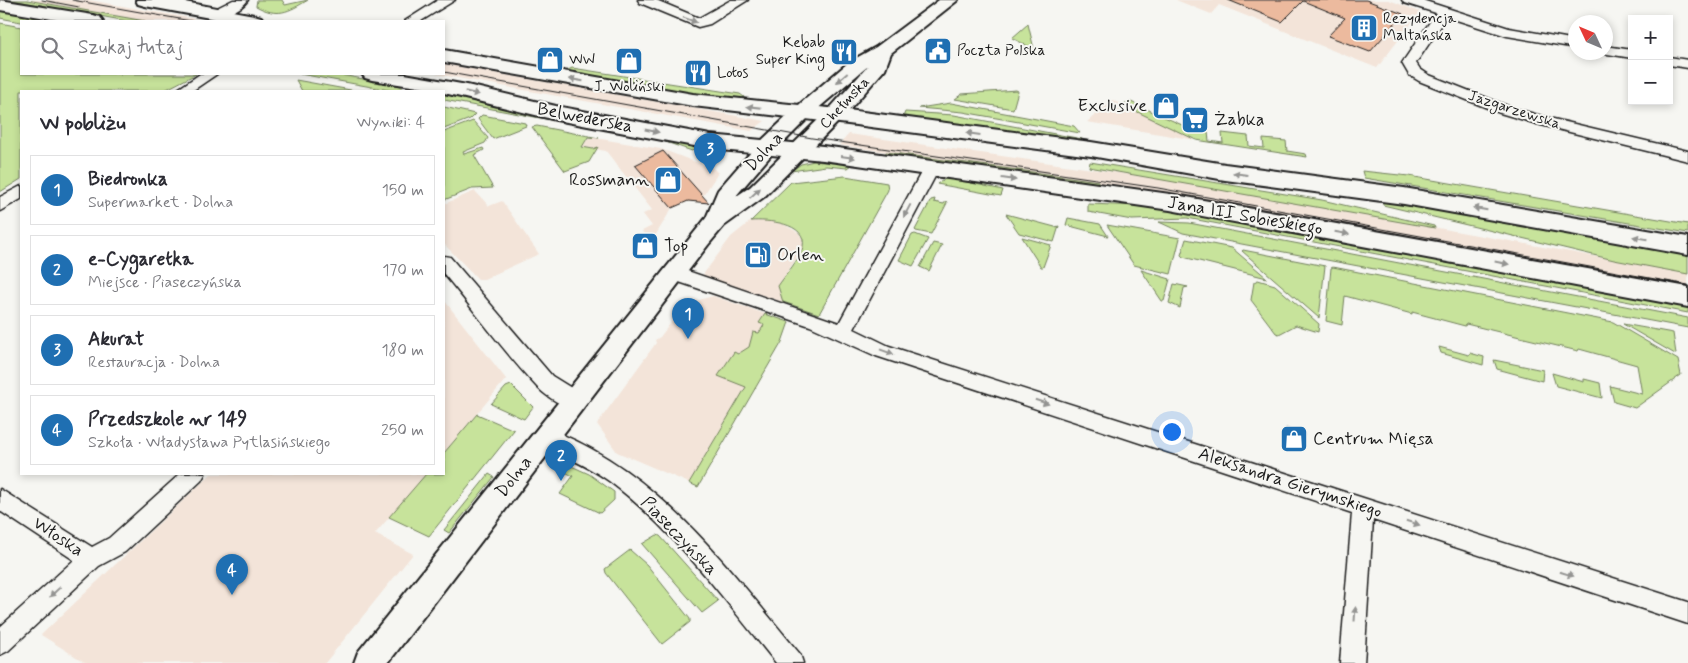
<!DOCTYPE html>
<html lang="pl">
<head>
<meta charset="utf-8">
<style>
  :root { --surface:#fff; --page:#f7f7f7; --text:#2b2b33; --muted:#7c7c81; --line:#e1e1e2; --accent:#1f6fb2 }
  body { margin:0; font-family:Mynerve,sans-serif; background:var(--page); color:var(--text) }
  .controls { position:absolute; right:15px; top:15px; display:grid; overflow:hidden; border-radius:0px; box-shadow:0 2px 8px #0003 }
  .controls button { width:45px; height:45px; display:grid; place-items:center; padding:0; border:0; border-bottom:1px solid var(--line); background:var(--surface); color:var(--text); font:25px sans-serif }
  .compass { position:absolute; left:1568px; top:15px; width:45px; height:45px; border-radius:50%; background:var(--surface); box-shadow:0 2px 8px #0003; rotate:314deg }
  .you { position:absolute; left:1171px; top:431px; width:18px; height:18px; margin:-12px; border:4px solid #fff; border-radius:50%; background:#1a73e8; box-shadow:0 0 0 8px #1a73e833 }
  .badge { display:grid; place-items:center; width:32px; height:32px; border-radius:50%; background:var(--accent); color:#fff; font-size:16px; font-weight:700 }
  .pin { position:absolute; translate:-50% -41px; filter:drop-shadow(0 1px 2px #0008) }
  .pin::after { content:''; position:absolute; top:26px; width:18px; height:15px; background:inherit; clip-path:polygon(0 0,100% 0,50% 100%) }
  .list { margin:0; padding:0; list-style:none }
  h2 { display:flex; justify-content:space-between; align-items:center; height:65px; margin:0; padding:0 20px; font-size:21px }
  h2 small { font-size:16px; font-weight:400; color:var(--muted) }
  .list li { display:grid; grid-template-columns:32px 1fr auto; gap:15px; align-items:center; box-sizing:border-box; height:70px; margin:0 10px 10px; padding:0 10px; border:1px solid var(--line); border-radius:0px }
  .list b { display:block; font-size:19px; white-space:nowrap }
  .list p { margin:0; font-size:16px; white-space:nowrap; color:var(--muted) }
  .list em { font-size:16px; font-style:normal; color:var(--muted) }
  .icon { flex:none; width:28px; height:28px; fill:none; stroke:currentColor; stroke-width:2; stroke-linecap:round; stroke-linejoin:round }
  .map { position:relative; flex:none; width:1688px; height:663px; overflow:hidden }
  .search { position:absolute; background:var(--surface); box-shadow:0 2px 8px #0003; left:20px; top:20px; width:425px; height:55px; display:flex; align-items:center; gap:12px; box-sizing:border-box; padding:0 18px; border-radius:0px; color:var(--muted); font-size:19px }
  .panel { position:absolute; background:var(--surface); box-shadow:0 2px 8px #0003; left:20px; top:90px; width:425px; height:385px; border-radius:0px }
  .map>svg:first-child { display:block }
  .built { fill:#f3e4d9 }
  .green { fill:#c7e39b; stroke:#72805c }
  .building { fill:#ecba9e; stroke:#1c1c1c }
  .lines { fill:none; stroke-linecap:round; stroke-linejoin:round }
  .minor-casing { stroke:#1c1c1c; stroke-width:3 }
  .tertiary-casing { stroke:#1c1c1c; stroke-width:4 }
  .secondary-casing { stroke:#1c1c1c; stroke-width:4 }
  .minor { fill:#f6f6f2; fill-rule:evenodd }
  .tertiary { fill:#f6f6f2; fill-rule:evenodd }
  .secondary { fill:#f6f6f2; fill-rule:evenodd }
  .tram { stroke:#1c1c1c; stroke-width:1 }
  .oneway { fill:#949492 }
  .labels { text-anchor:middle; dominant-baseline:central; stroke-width:4; stroke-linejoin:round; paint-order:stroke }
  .far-poi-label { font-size:15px; fill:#1c1c1c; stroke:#f6f6f2; text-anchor:start }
  .far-street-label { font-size:15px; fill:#1c1c1c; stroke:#f6f6f2 }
  .poi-label { font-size:18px; fill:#1c1c1c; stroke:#f6f6f2; text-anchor:start }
  .street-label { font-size:18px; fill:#1c1c1c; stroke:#f6f6f2 }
</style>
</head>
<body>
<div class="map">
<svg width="1688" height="663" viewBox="0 0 1688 663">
  <rect width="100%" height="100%" fill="#f6f6f2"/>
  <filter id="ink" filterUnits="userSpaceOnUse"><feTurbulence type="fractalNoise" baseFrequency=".02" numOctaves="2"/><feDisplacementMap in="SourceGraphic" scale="10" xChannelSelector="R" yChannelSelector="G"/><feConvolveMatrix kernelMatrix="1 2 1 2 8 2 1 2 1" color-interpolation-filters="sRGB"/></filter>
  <g filter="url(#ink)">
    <path class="built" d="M27,0H89L206,21H145Z
      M1176,0H1389L1420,12L1377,68L1219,5L1211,14Z
      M444,64L765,121L751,131L436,74H444Z
      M1113,100L1196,140L1087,122Z
      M849,134L1190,183L1642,265L1688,274V288L1137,188L839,145Z
      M589,137L661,149L714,169L718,173L703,196L672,208L646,251L638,248L646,238L642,231L652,226L643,214L652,210L606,151L582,147Z
      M475,191L489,206L502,201L539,254L484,279H478L444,244V204Z
      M751,221H769L783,224L799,233L803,240V248L778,286L783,302L702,276L731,237Z
      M713,296L786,321L689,483L617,452L597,424L656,343L655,340L660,337L685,304Z
      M444,300L506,379L444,453Z
      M211,474H426L375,534L413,554L325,663H86L41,635Z"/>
    <path class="green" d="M12,0H27L145,21H127Z
      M257,0H282L285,5L308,0C288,12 278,18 256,6Z
      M0,10L59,21L21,22L0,18Z
      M0,23L21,27V74H196L163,91H21V179L0,192Z
      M1028,24L1034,49L1012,38Z
      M572,68L740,94L744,97L743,99L692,93L566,71Z
      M300,74H336L401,86L402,88L399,91H394Z
      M296,80L356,91H302Z
      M1016,90L1018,91L1013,109L955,99L962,94Z
      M444,93L555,119L697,146L692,151L663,141L444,100Z
      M1131,102L1191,129L1208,132L1209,141L1223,143L1222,133L1248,136L1249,146L1264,148L1263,139L1286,141L1287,151L1306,154L1307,157L1196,140L1121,104Z
      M951,103L1074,126L1080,133L963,112L919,108Z
      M444,107L475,114L470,119L444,129Z
      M905,112L954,115L1082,139L1081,141L903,117Z
      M482,115L525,123L526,126L493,139L478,119Z
      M473,121L488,138L485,143L463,152L464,154L483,148L484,150L474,155L493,188L472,189L444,200V132Z
      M537,126L599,138L588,137L582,147L593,149L598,147L589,162L565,171L532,127Z
      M886,152L1098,181V184L885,155Z
      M814,161L851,165L847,168L826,166L791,171L801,164Z
      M1090,162L1322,200L1434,226L1435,228L1089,167Z
      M1362,171L1409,176L1688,224V233L1364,178Z
      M845,176L887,183L888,190L819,314L783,302L778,286C784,277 801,257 803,247C808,222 766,220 751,221L791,182Z
      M945,179H953L1003,190L1001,196L937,184Z
      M935,199L934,202L944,204L946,201L947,203L931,234L916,231L915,230L931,200Z
      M1382,200L1688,254V274L1614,260L1383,205Z
      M1088,204L1142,206L1185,212L1688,306V313L1187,218L1132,220L1088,212Z
      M1006,214L1055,227L1059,226L1054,242L1019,233Z
      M1068,218L1100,224L1108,236L1066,225Z
      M1159,222L1189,223L1688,318V328L1183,233Z
      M1107,225L1180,238L1171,274L1134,265Z
      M915,234L928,239L913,266L899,260L912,235Z
      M1022,237L1051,245L1043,267H1041Z
      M1186,239L1232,248L1267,278L1183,257L1181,255Z
      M933,243L942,245L929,271L920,267Z
      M1243,250L1325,266L1319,318L1242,251Z
      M1333,267L1613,322L1678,360L1681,375L1635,408L1614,402L1610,386L1642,394L1637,365L1579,349L1578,351L1466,324L1465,326L1412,312V314L1345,296L1342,325L1326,321L1331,268Z
      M1141,270L1170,279L1164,301H1162Z
      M1258,280L1275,285L1319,324L1318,332L1296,325L1279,334L1276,333L1251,300L1254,282Z
      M1174,284L1188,287L1184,288L1180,308L1169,303Z
      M765,314L789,322L782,342L698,487L689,483L746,387L718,376L734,352L738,354L749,347L753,332L759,333L764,325L759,323Z
      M1623,324L1673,333L1676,354H1675Z
      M1439,347L1469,355L1470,353L1484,357L1483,365L1441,353Z
      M1494,360L1543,370L1542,381L1497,369Z
      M1552,373L1584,382V379L1600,383L1602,398L1556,386Z
      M511,385L533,407L524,419L491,404L506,387Z
      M477,414L514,430L429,536L389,517L426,474H444V453Z
      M567,464L589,474L614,492V500L600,513L560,494L573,476L561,470Z
      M489,474L494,477L449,533L444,530Z
      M657,535L660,536L718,601L702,613L642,544Z
      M630,550L647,565L690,619V622L662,644L606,573L605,569Z"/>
    <path class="building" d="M1228,0H1366L1403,14L1370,52L1328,36L1345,18L1303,1L1282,22Z
      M663,151L709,203L688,201L672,208L635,165Z
      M1286,428L1304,434L1302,450L1283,444Z"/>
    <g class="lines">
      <g class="minor-casing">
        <path id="minor" d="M233,0H248C240,11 227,14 214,17L207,13Z
          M438,0H455L421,21H405Z
          M638,0H656L699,18L731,0H748L710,24L698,27L640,3Z
          M1402,0H1422L1509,28L1576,40V48L1507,36L1447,17L1416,63L1420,69L1429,75L1510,107L1545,117L1688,151V161L1537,124L1500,113L1419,81L1409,75L1402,63L1436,13L1404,3Z
          M1606,46L1632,50V58L1601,53L1606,52Z
          M1669,57L1688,60V68L1669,65Z
          M200,74H217L192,91H175Z
          M931,164L937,165L939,169L854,329L889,346L1688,602V624L1373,520L1364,663H1340L1352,513L876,356L810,326L667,278L664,273L667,268L673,266L839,323L923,169L925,165Z
          M21,186V199L0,211V197Z
          M444,256L450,257L552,376L581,394L584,400L581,406C567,411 547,397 537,387C504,352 475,311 444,274Z
          M545,428C656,467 727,567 800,654L803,663H776C724,599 674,530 609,481C587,465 561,455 538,443L535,437L538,431Z
          M180,474H205L201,481L125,552L99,566L8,651L0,655V627L74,560L0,511V489L92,547L109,538Z"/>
      </g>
      <g class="tertiary-casing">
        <path id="tertiary" d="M939,0H958L891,53L885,69L846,114L764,197L724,226L708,245L388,663H354L358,652L706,218L718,190L758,144L801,103L849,62L876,47ZM868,66L832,106L750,187L735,197L772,154L815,111Z"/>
      </g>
      <g class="secondary-casing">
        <path id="secondary" d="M0,0L93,15L100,17L103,21H63L0,10Z
          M136,0H174L254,15L261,17L264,21H226L145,6L138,4Z
          M444,50L693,94L848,110L1091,142L1225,164L1404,188L1688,237V255L1404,204L1225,180L1091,156L848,124L693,106L444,62Z
          M362,74H405L467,85L556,106L710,135L823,146L1170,194L1688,287V307L1170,210L823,160L710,149L556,120L444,93V91L372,80L365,78Z"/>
      </g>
      <use href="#minor" class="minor"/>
      <use href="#tertiary" class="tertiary"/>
      <use href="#secondary" class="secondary"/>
      <path class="tram" d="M42,0L79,7
        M72,0L191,21
        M444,72L812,138L1158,188L1688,285"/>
    </g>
    <defs><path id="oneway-solid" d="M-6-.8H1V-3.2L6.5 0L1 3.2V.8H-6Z" transform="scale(1.25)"/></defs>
    <g class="oneway">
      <use href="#oneway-solid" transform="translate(690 20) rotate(20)"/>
      <use href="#oneway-solid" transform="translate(842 78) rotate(139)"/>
      <use href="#oneway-solid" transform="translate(576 80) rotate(-170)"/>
      <use href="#oneway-solid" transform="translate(472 93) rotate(13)"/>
      <use href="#oneway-solid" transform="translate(754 107) rotate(-174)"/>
      <use href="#oneway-solid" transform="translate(652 131) rotate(11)"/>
      <use href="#oneway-solid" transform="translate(973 134) rotate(-172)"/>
      <use href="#oneway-solid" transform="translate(848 157) rotate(8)"/>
      <use href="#oneway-solid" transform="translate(1240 174) rotate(-172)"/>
      <use href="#oneway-solid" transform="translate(1009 179) rotate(8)"/>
      <use href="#oneway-solid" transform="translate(755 193) rotate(-43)"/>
      <use href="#oneway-solid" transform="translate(1480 209) rotate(-170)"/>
      <use href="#oneway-solid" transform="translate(907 211) rotate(118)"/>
      <use href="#oneway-solid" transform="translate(1342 233) rotate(10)"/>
      <use href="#oneway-solid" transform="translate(1640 238) rotate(-170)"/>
      <use href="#oneway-solid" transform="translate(1502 263) rotate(11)"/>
      <use href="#oneway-solid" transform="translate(887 352) rotate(20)"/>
      <use href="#oneway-solid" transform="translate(1042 402) rotate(18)"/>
      <use href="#oneway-solid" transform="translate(1413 523) rotate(18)"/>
      <use href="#oneway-solid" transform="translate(1567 574) rotate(18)"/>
      <use href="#oneway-solid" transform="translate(55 592) rotate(137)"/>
      <use href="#oneway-solid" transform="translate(1355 614) rotate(-86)"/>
    </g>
  </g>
  <defs>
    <g id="building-square" transform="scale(1.4375)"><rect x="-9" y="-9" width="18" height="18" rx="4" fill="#1f6fb2" stroke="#f6f6f2"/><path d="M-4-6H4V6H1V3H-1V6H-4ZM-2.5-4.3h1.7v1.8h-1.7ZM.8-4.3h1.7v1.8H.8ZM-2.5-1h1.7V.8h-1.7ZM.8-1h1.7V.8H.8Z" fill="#fff"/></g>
    <g id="civic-square" transform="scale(1.4375)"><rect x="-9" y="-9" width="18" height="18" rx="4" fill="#1f6fb2" stroke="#f6f6f2"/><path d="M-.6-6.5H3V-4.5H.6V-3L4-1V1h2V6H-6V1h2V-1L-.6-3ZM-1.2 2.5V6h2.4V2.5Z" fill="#fff"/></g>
    <g id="restaurant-square" transform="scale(1.4375)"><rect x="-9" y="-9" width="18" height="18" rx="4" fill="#1f6fb2" stroke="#f6f6f2"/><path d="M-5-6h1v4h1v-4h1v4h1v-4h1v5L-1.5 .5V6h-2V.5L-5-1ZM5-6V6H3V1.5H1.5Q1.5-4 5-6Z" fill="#fff"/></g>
    <g id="shop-square" transform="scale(1.4375)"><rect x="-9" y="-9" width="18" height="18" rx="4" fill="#1f6fb2" stroke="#f6f6f2"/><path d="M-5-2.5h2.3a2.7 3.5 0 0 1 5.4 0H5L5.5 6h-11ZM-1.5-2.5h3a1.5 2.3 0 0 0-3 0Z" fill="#fff"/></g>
    <g id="supermarket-square" transform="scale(1.4375)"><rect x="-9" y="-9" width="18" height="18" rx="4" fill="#1f6fb2" stroke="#f6f6f2"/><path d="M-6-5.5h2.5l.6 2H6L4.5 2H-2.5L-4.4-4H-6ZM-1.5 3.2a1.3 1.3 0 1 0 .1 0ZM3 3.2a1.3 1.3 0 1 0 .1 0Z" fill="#fff"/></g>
    <g id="fuel-square" transform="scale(1.4375)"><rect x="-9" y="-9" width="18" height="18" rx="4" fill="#1f6fb2" stroke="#f6f6f2"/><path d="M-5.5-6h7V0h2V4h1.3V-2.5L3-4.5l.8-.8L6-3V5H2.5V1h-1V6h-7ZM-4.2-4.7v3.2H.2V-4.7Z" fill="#fff"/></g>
  </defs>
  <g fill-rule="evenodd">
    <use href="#building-square" x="1364" y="28"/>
    <use href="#civic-square" x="938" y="51"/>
    <use href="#restaurant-square" x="844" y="52"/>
    <use href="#shop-square" x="550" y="60"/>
    <use href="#shop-square" x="629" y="61"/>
    <use href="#restaurant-square" x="698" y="73"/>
    <use href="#shop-square" x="1166" y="106"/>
    <use href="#supermarket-square" x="1195" y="120"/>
    <use href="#shop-square" x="668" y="180"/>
    <use href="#shop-square" x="645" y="246"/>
    <use href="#fuel-square" x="758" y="255"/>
    <use href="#shop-square" x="1294" y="439"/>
  </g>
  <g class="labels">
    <g class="far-poi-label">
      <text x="1383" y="19">Rezydencja<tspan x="1383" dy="17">Maltańska</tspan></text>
      <text x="825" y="43" text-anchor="end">Kebab<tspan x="825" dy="17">Super King</tspan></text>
      <text x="957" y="51">Poczta Polska</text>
      <text x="569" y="60">WW</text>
      <text x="717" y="73">Lotos</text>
      <text x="629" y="87" text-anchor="middle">J. Woliński</text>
    </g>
    <g class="far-street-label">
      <text transform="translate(845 103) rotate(-47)">Chełmska</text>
      <text transform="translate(1514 110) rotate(18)">Jazgarzewska</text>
    </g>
    <g class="poi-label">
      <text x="1147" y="106" text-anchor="end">Exclusive</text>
      <text x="1214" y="120">Żabka</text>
      <text x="649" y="180" text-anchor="end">Rossmann</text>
      <text x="664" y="246">Top</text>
      <text x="777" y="255">Orlen</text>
      <text x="1313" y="439">Centrum Mięsa</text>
    </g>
    <g class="street-label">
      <text transform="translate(585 118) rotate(11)">Belwederska</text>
      <text transform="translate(764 152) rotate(-47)">Dolna</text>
      <text transform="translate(1245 216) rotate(10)">Jana III Sobieskiego</text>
      <text transform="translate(514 477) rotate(-52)">Dolna</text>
      <text transform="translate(1290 483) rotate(18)">Aleksandra Gierymskiego</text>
      <text transform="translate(679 536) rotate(46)">Piaseczyńska</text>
      <text transform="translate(58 537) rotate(34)">Włoska</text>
    </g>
  </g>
</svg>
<div class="controls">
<button>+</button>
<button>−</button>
</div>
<svg class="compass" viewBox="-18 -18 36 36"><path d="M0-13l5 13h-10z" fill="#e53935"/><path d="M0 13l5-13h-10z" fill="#7c7c81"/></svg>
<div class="you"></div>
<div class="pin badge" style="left:688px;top:339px">1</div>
<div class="pin badge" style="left:561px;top:481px">2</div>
<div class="pin badge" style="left:710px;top:174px">3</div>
<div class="pin badge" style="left:232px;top:595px">4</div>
<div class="search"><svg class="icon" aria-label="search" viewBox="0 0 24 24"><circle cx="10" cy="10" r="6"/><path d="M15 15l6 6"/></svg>Szukaj tutaj</div>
<section class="panel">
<h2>W pobliżu<small>Wyniki: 4</small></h2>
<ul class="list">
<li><span class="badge">1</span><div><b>Biedronka</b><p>Supermarket · Dolna</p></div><em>150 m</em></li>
<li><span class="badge">2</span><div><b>e-Cygaretka</b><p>Miejsce · Piaseczyńska</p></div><em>170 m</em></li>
<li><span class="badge">3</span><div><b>Akurat</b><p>Restauracja · Dolna</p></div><em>180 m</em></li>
<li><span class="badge">4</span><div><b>Przedszkole nr 149</b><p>Szkoła · Władysława Pytlasińskiego</p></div><em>250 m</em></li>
</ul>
</section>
</div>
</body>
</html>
